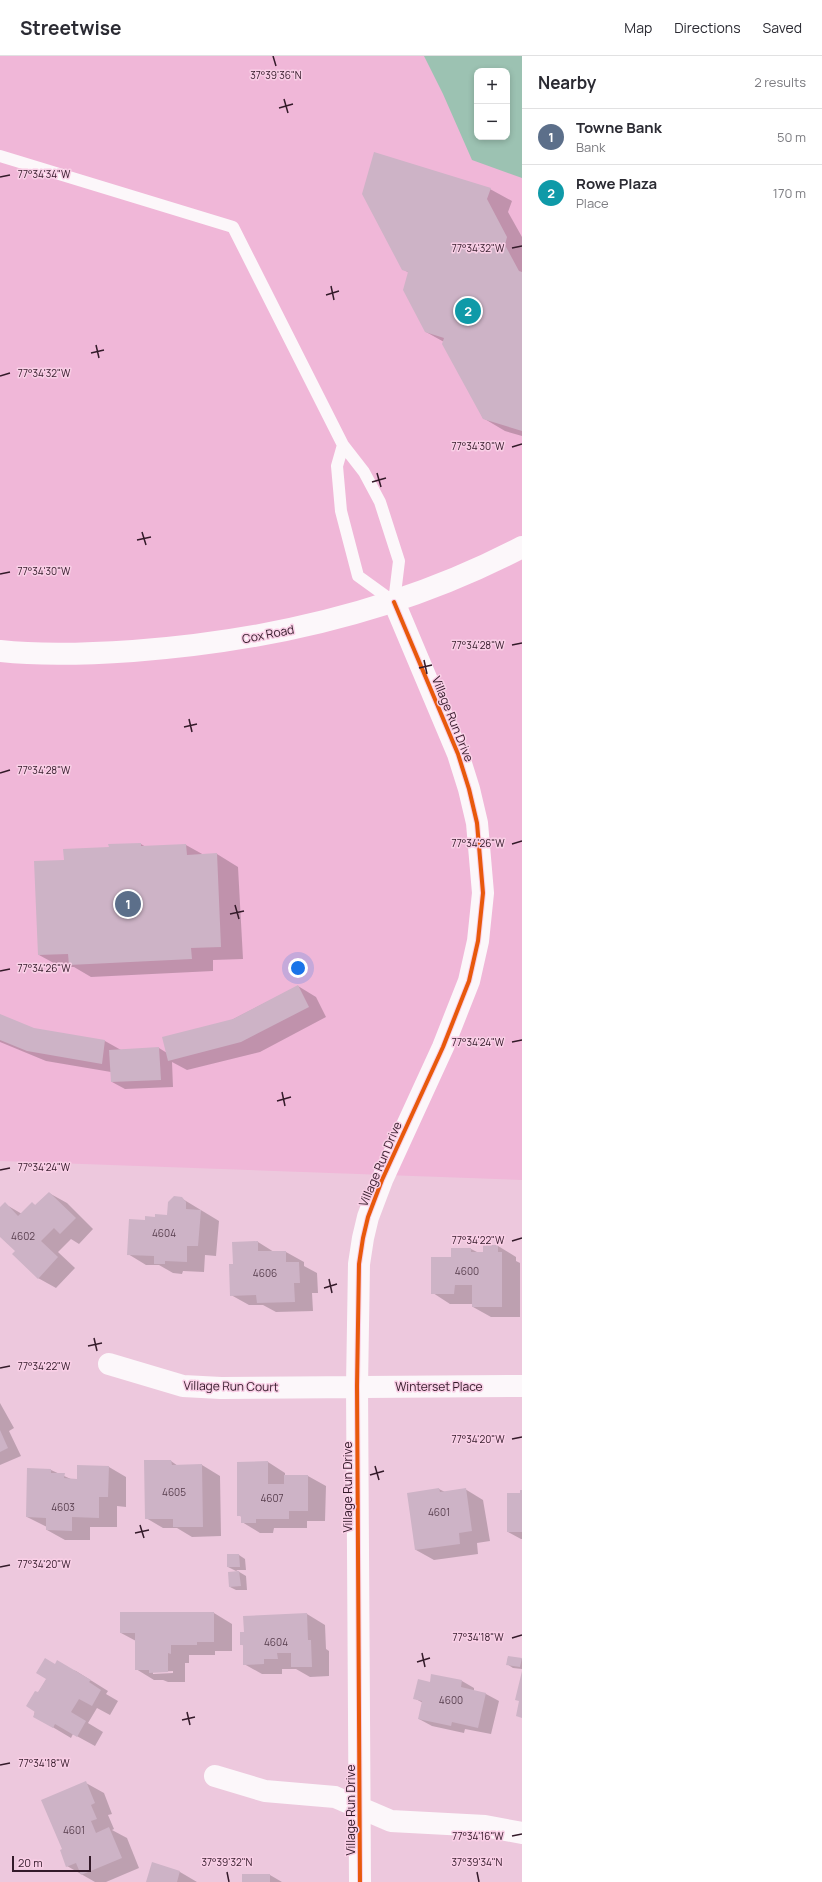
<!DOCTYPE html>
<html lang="en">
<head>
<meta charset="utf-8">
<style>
  :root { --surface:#fff; --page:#f2f2f3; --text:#2b2b33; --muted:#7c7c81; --line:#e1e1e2; --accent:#db2777 }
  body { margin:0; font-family:Manrope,sans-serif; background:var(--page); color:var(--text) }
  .controls { position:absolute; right:12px; top:12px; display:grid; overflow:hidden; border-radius:8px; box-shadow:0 2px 6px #0003 }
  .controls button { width:36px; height:36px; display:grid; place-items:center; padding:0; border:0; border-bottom:1px solid var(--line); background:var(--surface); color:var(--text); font:20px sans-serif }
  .scale { position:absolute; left:12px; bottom:10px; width:79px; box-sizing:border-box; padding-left:4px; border:2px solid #331a29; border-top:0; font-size:11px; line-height:14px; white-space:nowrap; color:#331a29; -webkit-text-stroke:3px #f9cfe6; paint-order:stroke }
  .you { position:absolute; left:298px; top:912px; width:14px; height:14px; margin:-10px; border:3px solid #fff; border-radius:50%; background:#1a73e8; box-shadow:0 0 0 6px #1a73e833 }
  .badge { display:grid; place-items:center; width:26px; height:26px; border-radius:50%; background:var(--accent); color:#fff; font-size:13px; font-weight:700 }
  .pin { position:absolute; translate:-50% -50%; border:2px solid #fff; box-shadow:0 1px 4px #0006 }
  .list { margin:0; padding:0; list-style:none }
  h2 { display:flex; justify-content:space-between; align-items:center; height:52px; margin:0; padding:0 16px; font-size:17px }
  h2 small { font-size:13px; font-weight:400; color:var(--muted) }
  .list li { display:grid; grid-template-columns:26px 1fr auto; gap:12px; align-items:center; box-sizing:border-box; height:56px; padding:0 16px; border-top:1px solid var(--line) }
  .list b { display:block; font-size:15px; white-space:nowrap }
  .list p { margin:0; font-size:13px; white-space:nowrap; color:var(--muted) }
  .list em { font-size:13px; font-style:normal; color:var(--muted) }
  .map { position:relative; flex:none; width:522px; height:1826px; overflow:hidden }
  header { display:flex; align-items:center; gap:24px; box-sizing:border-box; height:56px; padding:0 20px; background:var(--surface); border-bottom:1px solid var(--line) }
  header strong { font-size:19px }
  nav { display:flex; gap:22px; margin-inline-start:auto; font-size:14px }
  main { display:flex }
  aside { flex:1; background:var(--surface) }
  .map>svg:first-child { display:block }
  .built { fill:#f0b7d8; fill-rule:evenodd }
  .water { fill:#9cc2b2; fill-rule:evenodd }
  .shadow { fill:#0003; fill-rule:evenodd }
  .building { fill:#cdb3c6 }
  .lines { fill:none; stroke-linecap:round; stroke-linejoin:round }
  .lane { stroke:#fcf7fa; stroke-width:12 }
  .street { stroke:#fcf7fa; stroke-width:22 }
  .secondary { stroke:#fcf7fa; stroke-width:22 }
  .cycleway-casing { stroke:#f9cfe6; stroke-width:6 }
  .cycleway { stroke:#e8590c; stroke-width:4 }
  .ticks { fill:none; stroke:#331a29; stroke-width:1.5 }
  .labels { text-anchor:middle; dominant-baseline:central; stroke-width:3; stroke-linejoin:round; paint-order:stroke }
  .number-label { font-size:10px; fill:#5a4050 }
  .street-label { font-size:12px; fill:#331a29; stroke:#f9cfe6 }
  .ticks-label { font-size:10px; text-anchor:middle; fill:#331a29; stroke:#f9cfe6; stroke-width:3; stroke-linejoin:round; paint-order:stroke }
</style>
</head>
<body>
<header>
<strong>Streetwise</strong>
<nav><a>Map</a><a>Directions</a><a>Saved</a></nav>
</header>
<main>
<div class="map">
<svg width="522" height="1826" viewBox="0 0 522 1826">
  <rect width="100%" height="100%" fill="#edc8dd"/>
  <path class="built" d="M0,0H522V1124L0,1105ZM477,15H507V81H477Z"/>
  <path class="water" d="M424,0H522V122L472,104L443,38ZM477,15H507V81H477Z"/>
  <path class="shadow" d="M490,133L512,145L508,156L522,181V380L505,375L483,362L444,286L426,276L409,217L403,213Z
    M141,788L146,791L186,789L204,799L217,798L238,811L243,903L213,904V915L91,921L74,911H61L39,899L65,805L110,792Z
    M298,930L316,941L326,961L260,996L187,1014L172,1006L173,1031L125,1033L112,1026L111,1016L46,1005L0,986V959L34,973L105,985L121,994L159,992L167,997Z
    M49,1137L67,1147L93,1173L79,1188L71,1183L58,1196L75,1212L56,1232L38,1222L16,1195L0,1180V1153L5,1148L22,1158L32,1147L36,1150Z
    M181,1142L219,1165L216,1200L205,1199L204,1216L183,1215L182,1218L173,1217L159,1209H146L128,1198L146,1165L168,1160Z
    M258,1186L274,1196H286L304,1206V1210L317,1217L318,1237H312L313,1255L276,1256L263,1249H249L231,1239L234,1208Z
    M498,1190L516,1201V1205L520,1207V1261H491L473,1251V1248H450L433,1237L452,1202L471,1193L479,1197H484Z
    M0,1347L14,1372L9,1375L21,1400L0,1409Z
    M171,1405L178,1410L202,1409L220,1420L221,1480L192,1481L177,1472H163L146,1462Z
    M268,1406L285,1417V1420H308L326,1430L325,1465H307V1472H274L273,1477H260L242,1466V1461L238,1459Z
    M109,1411L126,1421V1451L117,1450V1471H90V1484H65L47,1474V1471L27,1461L51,1414L73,1424H78Z
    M439,1433L445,1436L465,1433L483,1444L490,1485L477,1487L478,1498L434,1504L416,1494Z
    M522,1435V1483H521L508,1476Z
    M239,1499L245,1503L246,1514H236L246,1520L247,1534H236L230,1531L238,1516L228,1511Z
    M214,1557L232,1568V1595H215V1599H189V1607H185V1626H168L163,1624H154L136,1613V1585L121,1577ZM173,1615V1617L153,1618V1616Z
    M307,1558L325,1569L326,1593L329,1595V1620L310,1621L296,1613H282V1618H262L244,1608V1590L241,1588L245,1577L244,1561Z
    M508,1601L522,1603V1613L513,1612L507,1608Z
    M55,1609L76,1615L108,1635L106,1638L118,1645L110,1659L97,1652L88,1667L103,1676L95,1690L73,1678L71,1682L34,1660L38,1637Z
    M462,1625L474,1632V1635L486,1638L499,1645L491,1678L465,1673L464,1677L432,1670L419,1663L423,1647L414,1642Z
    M86,1727L104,1737L112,1758L108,1759L114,1773L112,1774L127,1782L139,1812L106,1826H95L67,1810L63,1793Z
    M153,1807L180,1816L197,1826H147Z
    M270,1819L282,1826H243Z"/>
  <path class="building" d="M374,96L491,132L487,143L507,181L505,189L519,215L522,216V375L483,363L442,288L444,282L425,276L403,234L408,216L402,214L362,138Z
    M141,787V790L186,788L187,799L217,797L221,891L191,892L192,903L69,909L68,898L38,899L34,805L64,804L63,793L109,791L108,788Z
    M298,929L309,951L241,986L168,1005L162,981L233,963Z
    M0,958L34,972L105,984L102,1008L27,995L0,984Z
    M159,991L161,1024L111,1026L109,994Z
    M49,1136L76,1162L60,1178L54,1172L41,1185L58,1201L38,1223L12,1198L15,1195L0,1181V1151L5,1146L18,1160L32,1146L35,1149Z
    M174,1140L182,1141L186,1146V1153L201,1154L198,1190H187V1206L165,1205V1208H154V1200L127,1199L129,1163L145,1164V1160L155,1161V1158L167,1159L168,1146Z
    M258,1185V1195H286V1206H299L300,1227H294L295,1246L257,1247L256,1239L230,1240L229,1208H233L232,1186Z
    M483,1189H498V1196H502V1251H472V1229H455L454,1238H431V1201H451V1192H471V1196H483Z
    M0,1374L8,1392L0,1396Z
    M144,1404H171L172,1409L202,1408L203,1471H173V1463H145Z
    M268,1405V1428H284V1419H308V1455H289V1463H256V1467H241V1460H237V1406Z
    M77,1409L109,1410L108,1441H99V1462L72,1461V1475L46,1474V1462L26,1461L27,1412L51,1413V1417H65L64,1422L77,1423Z
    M439,1432L440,1436L466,1432L472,1475L459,1477L460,1488L415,1494L407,1437Z
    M520,1434H522V1476H507V1437H520Z
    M227,1498H239L240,1511H227Z
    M239,1515L241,1530L229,1531L228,1516Z
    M120,1556H214V1586H197V1589H171V1598L168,1597V1616L149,1617V1614H135V1577H120Z
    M307,1557L308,1584H311L312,1611H291V1597H277L278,1603H264V1608L243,1609V1589H240V1576H244L243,1560Z
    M508,1600L522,1602L520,1611L506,1609Z
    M45,1602L55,1608L57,1604L91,1624L89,1626L101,1634L92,1650L79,1643L71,1656L86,1665L77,1681L55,1668L53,1672L33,1661L35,1656L26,1650L35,1635L38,1636L46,1623L36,1617Z
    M522,1615V1662L516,1660L519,1645L515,1644Z
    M431,1618L462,1624L461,1631L486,1637L478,1672L452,1666L451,1670L418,1663L422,1645L413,1643L418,1623L430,1626Z
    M86,1725L95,1747L91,1749L97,1763L91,1765L96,1777L109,1771L122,1802L81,1819L76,1807L66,1811L60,1794L62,1793L41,1744Z
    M152,1806L180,1815L177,1826H146Z
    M242,1818H270V1826H242Z"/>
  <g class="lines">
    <path class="lane" d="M0,100L233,171L343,389L364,416L380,446L399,505L394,546L358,520L341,455L337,410L343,389"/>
    <path class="street" d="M109,1308L183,1330L221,1332L522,1330
      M215,1720L265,1735L335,1741L391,1765L485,1770L522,1777
      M360,1826L357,1330L359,1208L363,1182L368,1161L382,1124L443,991L469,925L478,885L483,837L477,767L469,733L458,698L394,546"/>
    <path class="secondary" d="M0,595C44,600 89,598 133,595C268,585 402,554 522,491"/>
    <g class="cycleway-casing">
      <path id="cycleway" d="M360,1826L357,1330L359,1208L363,1182L368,1161L382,1124L443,991L469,925L478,885L483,837L477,767L469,733L458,698L394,546"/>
    </g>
    <use href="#cycleway" class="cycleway"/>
  </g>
  <path class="ticks" d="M273,0L276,10M284,43L288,57M279,52L293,48M0,121L10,119M512,192L522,190M331,230L334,244M326,239L339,235M96,289L99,302M91,297L104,294M0,320L10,317M512,391L522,388M377,417L381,431M372,426L386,422M142,476L146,489M137,484L151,481M0,518L10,516M512,589L522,587M424,604L427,618M419,612L432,609M189,663L192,676M184,671L197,668M0,717L10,714M512,788L522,785M235,849L239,863M230,858L244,855M0,915L10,913M512,986L522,984M282,1036L285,1050M277,1045L291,1041M0,1114L10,1112M512,1185L522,1182M329,1223L332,1237M324,1232L337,1228M94,1282L97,1295M88,1290L102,1287M0,1312L10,1310M512,1383L522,1381M375,1410L379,1424M370,1419L384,1415M140,1469L144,1482M135,1477L149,1474M0,1511L10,1509M512,1582L522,1579M422,1597L425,1611M417,1606L430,1602M187,1656L190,1669M182,1664L195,1661M0,1709L10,1707M512,1780L522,1778M227,1816L229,1826M477,1816L479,1826"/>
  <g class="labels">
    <g class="number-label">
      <text x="164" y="1177">4604</text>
      <text x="23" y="1180">4602</text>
      <text x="467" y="1215">4600</text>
      <text x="265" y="1217">4606</text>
      <text x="174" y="1436">4605</text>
      <text x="272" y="1442">4607</text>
      <text x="63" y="1451">4603</text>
      <text x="439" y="1456">4601</text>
      <text x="276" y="1586">4604</text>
      <text x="451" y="1644">4600</text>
      <text x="74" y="1774">4601</text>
    </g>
    <g class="street-label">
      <text transform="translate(268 578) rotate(-11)">Cox Road</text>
      <text transform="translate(453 663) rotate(68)">Village Run Drive</text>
      <text transform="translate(380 1108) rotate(-67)">Village Run Drive</text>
      <text transform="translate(231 1330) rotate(1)">Village Run Court</text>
      <text x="439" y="1330">Winterset Place</text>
      <text transform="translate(347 1431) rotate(-90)">Village Run Drive</text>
      <text transform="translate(350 1754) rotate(-90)">Village Run Drive</text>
    </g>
  </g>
  <g class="ticks-label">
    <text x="276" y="23">37°39'36"N</text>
    <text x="44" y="122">77°34'34"W</text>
    <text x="478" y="196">77°34'32"W</text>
    <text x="44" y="321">77°34'32"W</text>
    <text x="478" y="394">77°34'30"W</text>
    <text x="44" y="519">77°34'30"W</text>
    <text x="478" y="593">77°34'28"W</text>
    <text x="44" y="718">77°34'28"W</text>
    <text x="478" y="791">77°34'26"W</text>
    <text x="44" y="916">77°34'26"W</text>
    <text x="478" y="990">77°34'24"W</text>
    <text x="44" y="1115">77°34'24"W</text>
    <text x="478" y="1188">77°34'22"W</text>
    <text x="44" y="1314">77°34'22"W</text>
    <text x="478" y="1387">77°34'20"W</text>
    <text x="44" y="1512">77°34'20"W</text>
    <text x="478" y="1585">77°34'18"W</text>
    <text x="44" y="1711">77°34'18"W</text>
    <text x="478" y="1784">77°34'16"W</text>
    <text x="227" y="1810">37°39'32"N</text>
    <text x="477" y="1810">37°39'34"N</text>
  </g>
</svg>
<div class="controls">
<button>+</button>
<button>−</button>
</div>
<div class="scale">20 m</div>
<div class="you"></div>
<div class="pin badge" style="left:128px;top:848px;background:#5c6f8a">1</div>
<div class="pin badge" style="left:468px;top:255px;background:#0f9aa8">2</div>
</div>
<aside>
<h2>Nearby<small>2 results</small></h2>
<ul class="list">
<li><span class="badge" style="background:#5c6f8a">1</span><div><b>Towne Bank</b><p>Bank</p></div><em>50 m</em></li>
<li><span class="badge" style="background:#0f9aa8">2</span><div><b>Rowe Plaza</b><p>Place</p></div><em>170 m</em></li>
</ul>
</aside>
</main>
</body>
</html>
